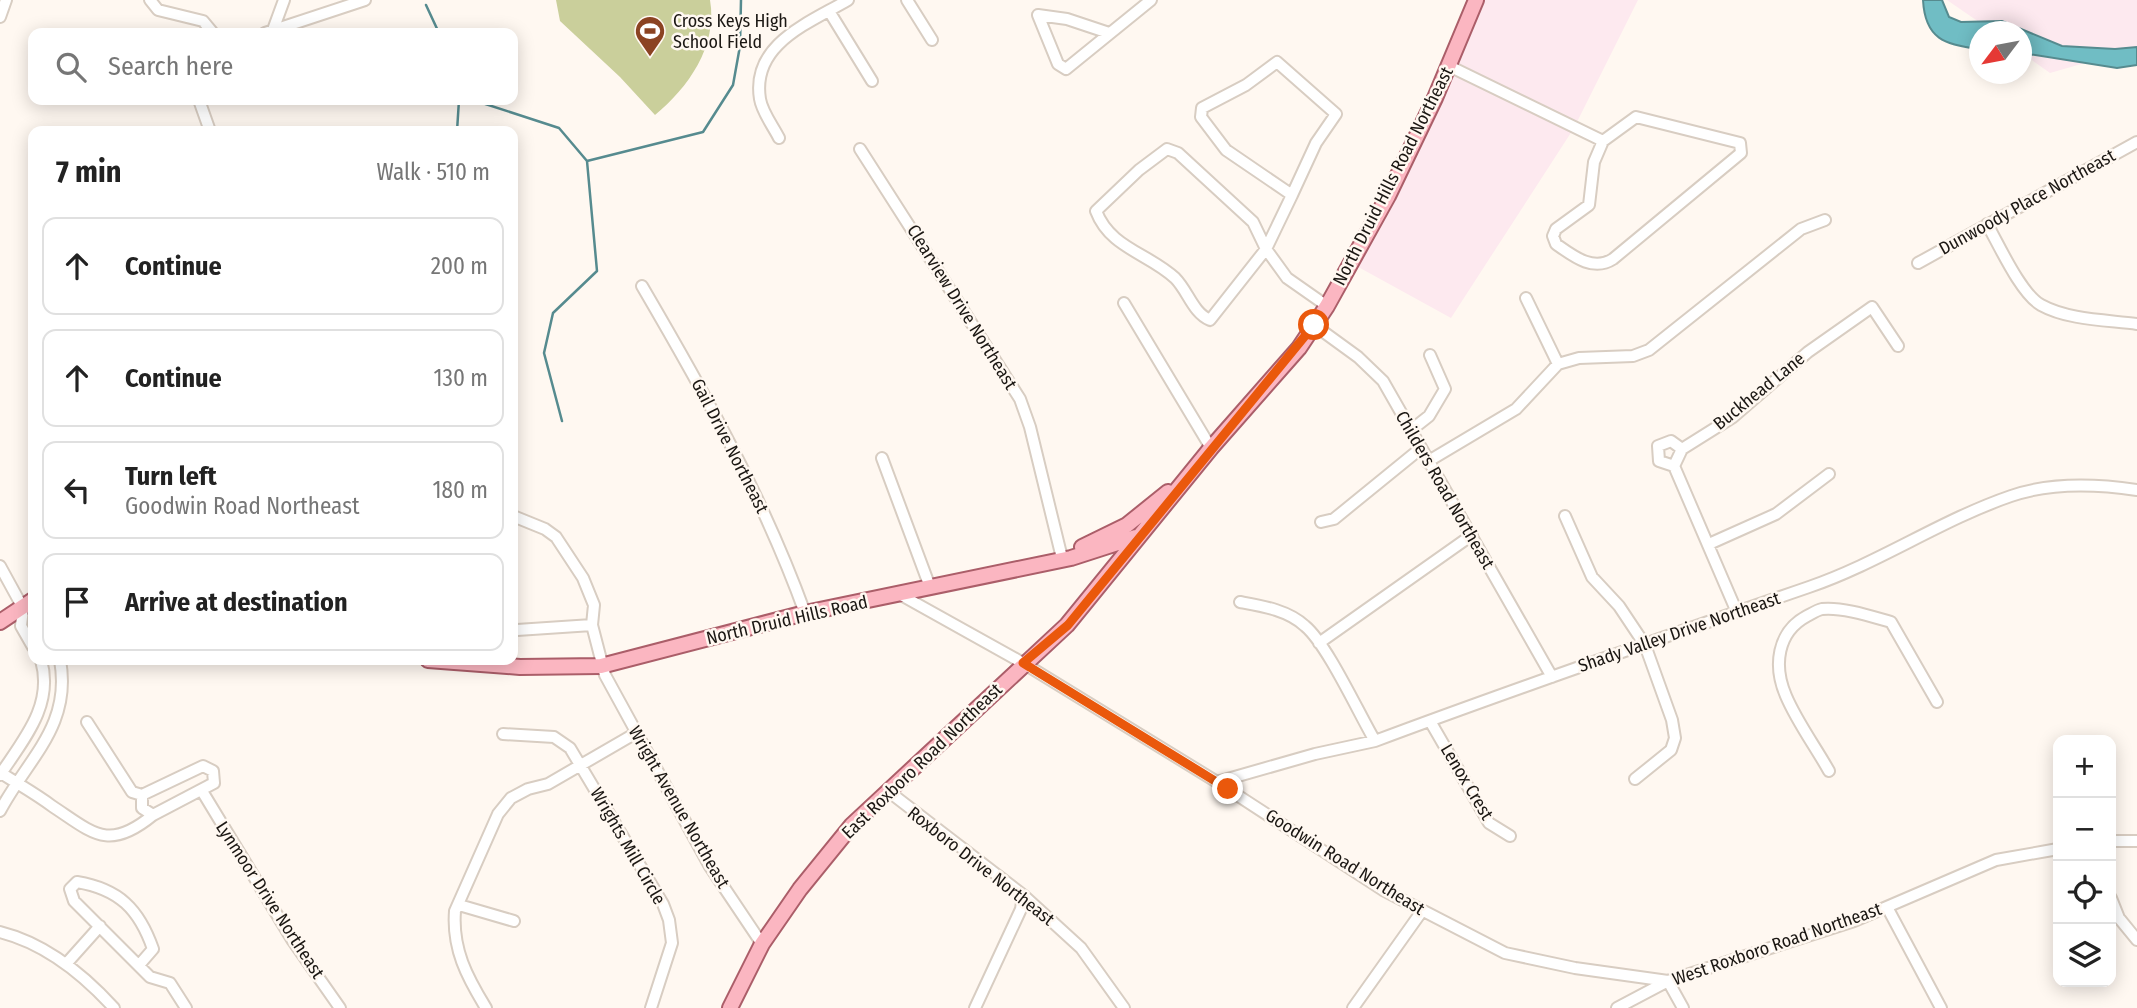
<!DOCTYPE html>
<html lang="en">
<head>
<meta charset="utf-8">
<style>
  :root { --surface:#fff; --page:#f6f6f6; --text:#222; --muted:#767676; --line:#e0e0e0 }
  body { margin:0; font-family:"Fira Sans Condensed",sans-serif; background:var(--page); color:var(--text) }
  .controls { position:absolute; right:21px; bottom:21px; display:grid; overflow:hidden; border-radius:14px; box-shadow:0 4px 18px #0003 }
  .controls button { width:63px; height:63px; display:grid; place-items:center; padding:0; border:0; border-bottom:2px solid var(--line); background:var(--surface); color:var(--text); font:35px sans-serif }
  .compass { position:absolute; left:1969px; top:21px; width:63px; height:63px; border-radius:50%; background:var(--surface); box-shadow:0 4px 18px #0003; rotate:238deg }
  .stop { position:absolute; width:21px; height:21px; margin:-16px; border:5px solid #ea580c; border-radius:50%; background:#fff }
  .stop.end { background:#ea580c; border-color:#fff; box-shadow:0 2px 7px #0008 }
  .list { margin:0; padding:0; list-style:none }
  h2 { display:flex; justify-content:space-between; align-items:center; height:91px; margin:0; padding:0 28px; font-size:30px }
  h2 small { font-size:23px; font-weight:400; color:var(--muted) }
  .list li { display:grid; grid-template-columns:46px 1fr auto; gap:21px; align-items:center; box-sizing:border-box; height:98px; margin:0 14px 14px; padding:0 14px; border:2px solid var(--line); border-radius:14px }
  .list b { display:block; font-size:26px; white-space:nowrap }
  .list p { margin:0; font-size:23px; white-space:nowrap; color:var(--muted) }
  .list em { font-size:23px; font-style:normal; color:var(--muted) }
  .icon { flex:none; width:38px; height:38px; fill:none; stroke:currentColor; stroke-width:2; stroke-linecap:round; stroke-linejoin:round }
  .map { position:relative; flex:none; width:2137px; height:1008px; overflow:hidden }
  .search { position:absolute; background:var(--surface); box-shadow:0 4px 18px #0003; left:28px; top:28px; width:490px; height:77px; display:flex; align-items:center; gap:18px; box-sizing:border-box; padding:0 24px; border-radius:14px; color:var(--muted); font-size:26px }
  .panel { position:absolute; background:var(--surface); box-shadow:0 4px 18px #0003; left:28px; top:126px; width:490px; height:539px; border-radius:14px }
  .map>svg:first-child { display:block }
  .commercial { fill:#fde9ef }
  .green { fill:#cacf9b }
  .water { fill:#70bdc4; stroke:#568b8f; stroke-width:2 }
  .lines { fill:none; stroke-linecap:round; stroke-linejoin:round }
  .stream { stroke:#568b8f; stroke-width:2.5 }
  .minor-casing { stroke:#d8cdc2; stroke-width:14 }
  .major-casing { stroke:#ab5e69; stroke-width:18 }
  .minor { stroke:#fff; stroke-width:10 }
  .major { stroke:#fbb6c1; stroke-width:14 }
  .route { stroke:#ea580c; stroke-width:9 }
  .labels { text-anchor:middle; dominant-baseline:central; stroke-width:5; stroke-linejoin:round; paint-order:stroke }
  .poi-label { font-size:18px; fill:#1b1713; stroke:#fff8f1; text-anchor:start }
  .street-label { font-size:18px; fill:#1b1713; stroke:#fff8f1 }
</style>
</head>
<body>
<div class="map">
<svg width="2137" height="1008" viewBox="0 0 2137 1008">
  <rect width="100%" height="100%" fill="#fff8f1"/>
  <path class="commercial" d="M1479,0H1638L1574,128L1451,318L1351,263Z
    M1947,0H2137V48L2050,73L2022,53V32L1992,31Z"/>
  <path class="green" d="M556,0H710C718,46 688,88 655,115L620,77L560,21Z"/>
  <path class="water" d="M1923,0H1942L1949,17L1961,22L2002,21L2062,46L2115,49L2137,47V65L2117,68L2022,53V32H1980L1979,49C1945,45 1925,39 1923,0Z"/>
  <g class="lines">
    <path class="stream" d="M426,5L439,33
      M473,100L559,128L587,161L703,132L733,85L740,46L741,0
      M457,131L459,100
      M562,421L544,353L553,313L597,271L587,161"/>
    <g class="minor-casing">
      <path id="minor" d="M150,0L158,10L203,21L213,33
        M907,0L932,40
        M829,11L872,81
        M1038,15L1058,64L1066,69L1151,0
        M1038,15L1067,19L1109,33
        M0,17L6,0
        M273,30L284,0
        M265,33L365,0
        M1277,62L1336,114L1316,143L1292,195L1226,150L1201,117L1202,108L1246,85Z
        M1449,66L1603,141L1594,162L1589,205L1556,229L1553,236L1556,244C1573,256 1593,272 1613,259L1741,153L1740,143L1636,117L1603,141
        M199,100L210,131
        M779,138C773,126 762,112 760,99C751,44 809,23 848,0
        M860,149L1020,399L1030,427L1062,558
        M1167,149L1178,153L1253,222L1266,249L1210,320C1193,313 1188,291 1175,278C1148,253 1110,248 1096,211L1139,170Z
        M1292,195L1266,249L1287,278L1327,306
        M1987,224C1999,245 2021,294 2041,305C2068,320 2107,320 2137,324
        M1918,263L2137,142
        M642,286C704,392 763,497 805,613
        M1526,298L1558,364
        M1124,303L1211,448
        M1314,325L1358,357L1383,381L1552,677
        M1410,431L1429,416L1445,389L1430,355
        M882,458L930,587
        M1427,462L1516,409L1558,364L1579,358L1633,356L1649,350L1801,229L1825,220
        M1674,466L1659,461L1658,446L1671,441L1682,449
        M513,516L545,529L556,537L583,578L594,605L592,625L605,675L709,865L762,944
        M1565,516L1592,577L1619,606L1645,645L1672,720L1675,738L1671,750L1635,779
        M1321,522L1334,519L1420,449
        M1709,544L1776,514L1829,474
        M0,566L23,608
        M901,595L1023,663L1217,782L1383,890L1505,953L1575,968L1668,981L1683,1008
        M1240,602C1262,606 1288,610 1305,626C1327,644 1359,714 1375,741
        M23,608L21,626L33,647
        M1736,610L1674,466L1682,449L1733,417L1808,352L1872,307L1898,346
        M517,630L592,625
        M1319,643L1472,535
        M1430,721L1489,823L1510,836
        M87,722L132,792L142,795
        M503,734L554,737L570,748L663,904L669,920L672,943L651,1008
        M203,766L213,771L214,783L153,815L142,808V795Z
        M1829,771C1815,746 1797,722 1786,696C1773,666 1777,632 1807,616C1811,614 1817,610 1822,609C1843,607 1870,616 1891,622L1937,702
        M1,773C18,784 36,794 52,806C93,833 108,852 153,815
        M0,775C24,739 54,705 41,660
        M1217,782L1315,754L1375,741C1519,687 1664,637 1809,587C1879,563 1941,520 2011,496C2051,482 2096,484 2137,490
        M202,791L293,941L340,1008
        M888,791L1023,895L1081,948L1124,1008
        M0,811C28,758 72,726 60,660
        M2111,841H2137
        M2111,898L2119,918L2137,940
        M459,905L514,921
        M1887,907L1941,1008
        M0,932C44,943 84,975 114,1008
        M66,964L100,926
        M140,964L153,949C139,909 119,889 77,882L70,889L74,901L150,977L170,983L186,1008
        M486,1008C467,977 452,949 455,911L498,814L511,798L528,789L548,784L636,733
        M975,1008L1021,909L1023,895
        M1353,1008L1422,911
        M1617,1008L1668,981L1854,921L1996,860L2058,849"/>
    </g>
    <g class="major-casing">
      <path id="major" d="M1082,547L1127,525L1168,492
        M0,622L33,600
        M428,660L520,667L601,666L805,613L1071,558L1136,537
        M730,1008L762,944L800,889L852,825L1067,625L1211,448L1299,348L1327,306L1388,196L1435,98L1476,0"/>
    </g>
    <use href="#minor" class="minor"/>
    <use href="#major" class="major"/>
  </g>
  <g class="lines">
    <path class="route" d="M1228,789L1023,663L1068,625L1314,325"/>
  </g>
  <defs>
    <g id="stadium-pin" transform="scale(1.575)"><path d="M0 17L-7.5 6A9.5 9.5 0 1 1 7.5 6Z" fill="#8b4322" stroke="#fff8f1"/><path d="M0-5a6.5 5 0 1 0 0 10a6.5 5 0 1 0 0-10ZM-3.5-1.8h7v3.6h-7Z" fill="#fff"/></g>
  </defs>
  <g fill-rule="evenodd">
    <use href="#stadium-pin" x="650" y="31"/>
  </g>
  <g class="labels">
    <g class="poi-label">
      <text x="673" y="21">Cross Keys High<tspan x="673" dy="21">School Field</tspan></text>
    </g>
    <g class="street-label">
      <text transform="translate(1393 176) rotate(-63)">North Druid Hills Road Northeast</text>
      <text transform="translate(2027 202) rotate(-29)">Dunwoody Place Northeast</text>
      <text transform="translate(962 307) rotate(58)">Clearview Drive Northeast</text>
      <text transform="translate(1759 391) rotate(-39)">Buckhead Lane</text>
      <text transform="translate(730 446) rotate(63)">Gail Drive Northeast</text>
      <text transform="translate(1445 490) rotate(60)">Childers Road Northeast</text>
      <text transform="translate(787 620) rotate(-13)">North Druid Hills Road</text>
      <text transform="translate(1679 632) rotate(-19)">Shady Valley Drive Northeast</text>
      <text transform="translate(922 761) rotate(-44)">East Roxboro Road Northeast</text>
      <text transform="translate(1467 782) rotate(59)">Lenox Crest</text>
      <text transform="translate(679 807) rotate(60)">Wright Avenue Northeast</text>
      <text transform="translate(628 846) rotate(60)">Wrights Mill Circle</text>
      <text transform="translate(1345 862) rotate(32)">Goodwin Road Northeast</text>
      <text transform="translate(981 866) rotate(38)">Roxboro Drive Northeast</text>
      <text transform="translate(270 900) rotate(57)">Lynmoor Drive Northeast</text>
      <text transform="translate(1777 944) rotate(-19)">West Roxboro Road Northeast</text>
    </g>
  </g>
</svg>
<div class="controls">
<button>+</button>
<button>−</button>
<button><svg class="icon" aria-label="locate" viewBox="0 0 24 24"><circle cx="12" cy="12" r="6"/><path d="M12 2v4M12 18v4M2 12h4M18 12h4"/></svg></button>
<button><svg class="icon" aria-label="layers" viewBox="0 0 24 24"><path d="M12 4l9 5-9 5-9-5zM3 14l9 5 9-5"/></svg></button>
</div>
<svg class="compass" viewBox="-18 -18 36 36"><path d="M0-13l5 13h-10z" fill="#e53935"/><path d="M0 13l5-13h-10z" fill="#767676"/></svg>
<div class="stop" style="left:1314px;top:325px"></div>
<div class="stop end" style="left:1228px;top:789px"></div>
<div class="search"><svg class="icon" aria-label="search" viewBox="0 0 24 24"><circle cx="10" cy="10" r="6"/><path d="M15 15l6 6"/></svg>Search here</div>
<section class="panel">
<h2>7 min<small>Walk · 510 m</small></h2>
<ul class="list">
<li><svg class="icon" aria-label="ahead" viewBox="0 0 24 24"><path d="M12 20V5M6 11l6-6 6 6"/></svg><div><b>Continue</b></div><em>200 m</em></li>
<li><svg class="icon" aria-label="ahead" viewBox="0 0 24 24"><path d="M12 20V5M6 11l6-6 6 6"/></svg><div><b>Continue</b></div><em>130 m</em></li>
<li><svg class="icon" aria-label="left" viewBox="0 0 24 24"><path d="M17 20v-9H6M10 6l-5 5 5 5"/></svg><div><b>Turn left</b><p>Goodwin Road Northeast</p></div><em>180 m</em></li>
<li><svg class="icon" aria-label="arrive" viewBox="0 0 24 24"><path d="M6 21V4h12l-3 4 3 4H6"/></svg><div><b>Arrive at destination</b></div></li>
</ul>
</section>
</div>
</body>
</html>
